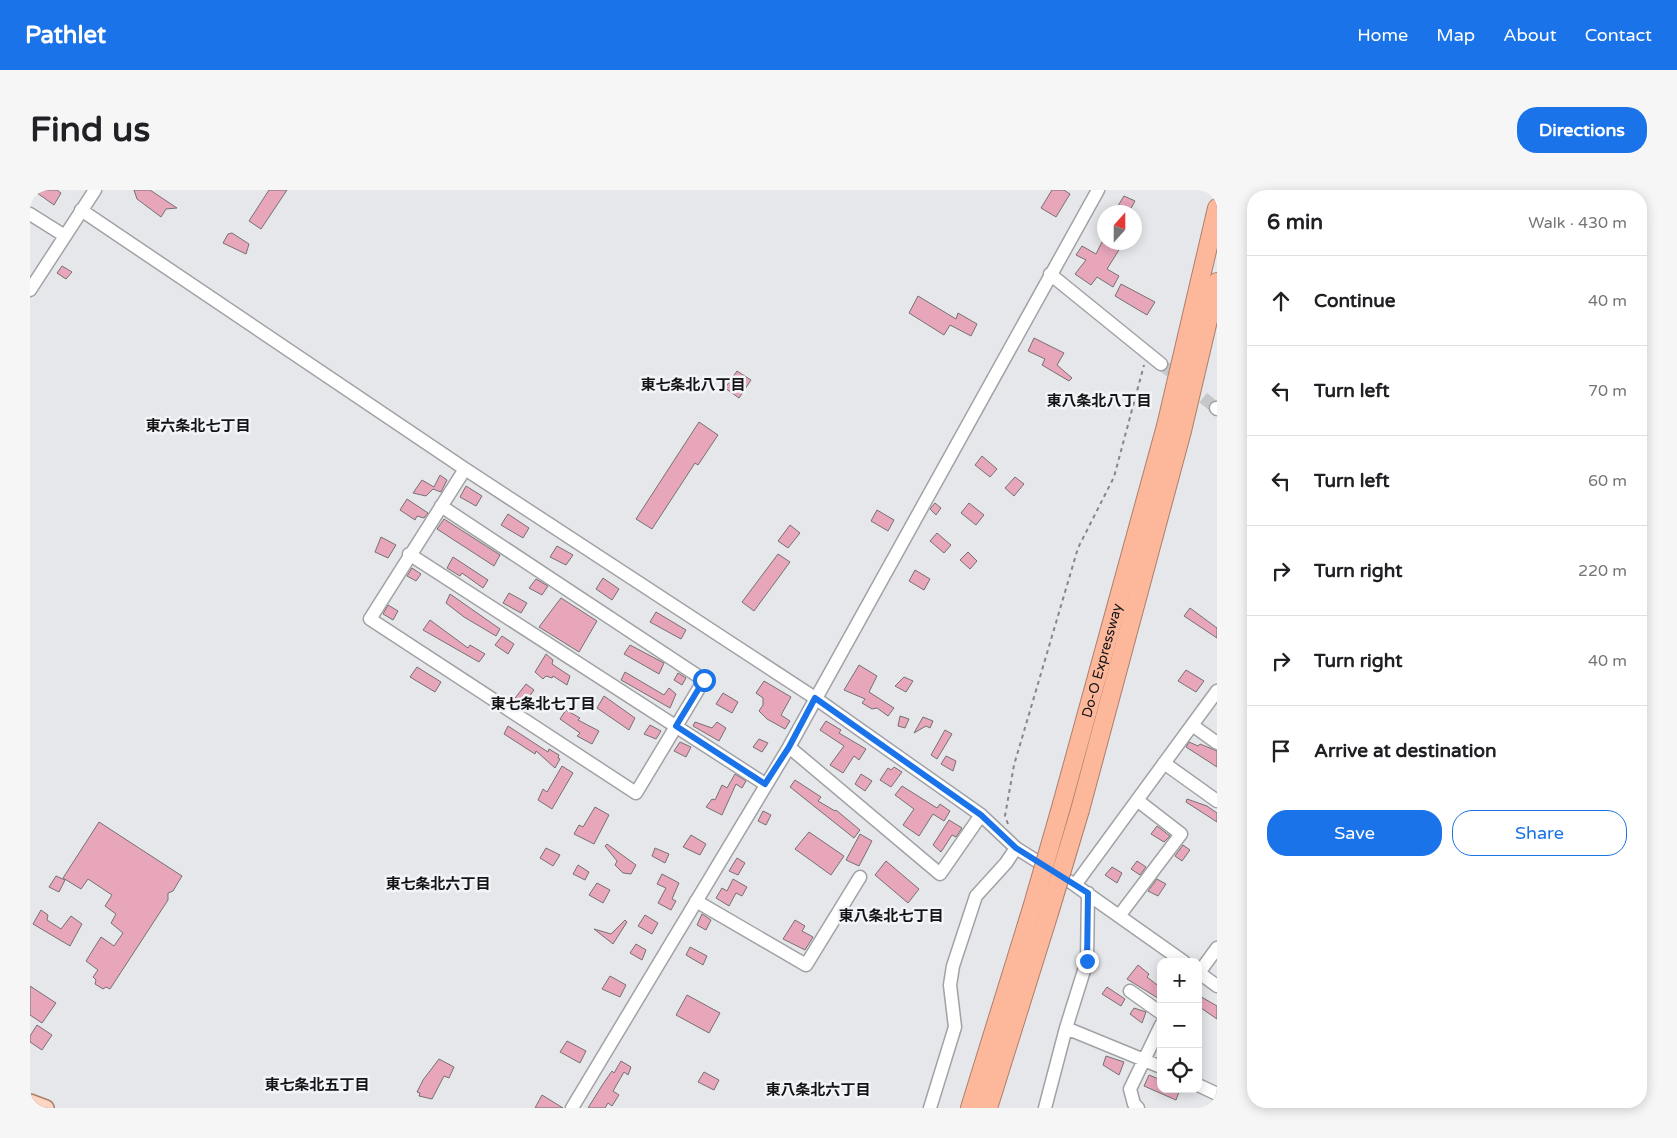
<!DOCTYPE html>
<html lang="en">
<head>
<meta charset="utf-8">
<style>
  :root { --surface:#fff; --page:#f6f6f6; --text:#202124; --muted:#757577; --line:#e0e0e0; --accent:#1a73e8 }
  body { margin:0; font-family:"Varela Round","Noto Sans JP",sans-serif; background:var(--page); color:var(--text) }
  .controls { position:absolute; right:15px; bottom:15px; display:grid; overflow:hidden; border-radius:10px; box-shadow:0 2px 12px #0003 }
  .controls button { width:45px; height:45px; display:grid; place-items:center; padding:0; border:0; border-bottom:1px solid var(--line); background:var(--surface); color:var(--text); font:25px sans-serif }
  .compass { position:absolute; left:1067px; top:15px; width:45px; height:45px; border-radius:50%; background:var(--surface); box-shadow:0 2px 12px #0003; rotate:21deg }
  .stop { position:absolute; width:15px; height:15px; margin:-11px; border:4px solid #1a73e8; border-radius:50%; background:#fff }
  .stop.end { background:#1a73e8; border-color:#fff; box-shadow:0 1px 5px #0008 }
  .list { margin:0; padding:0; list-style:none }
  h2 { display:flex; justify-content:space-between; align-items:center; height:65px; margin:0; padding:0 20px; font-size:21px }
  h2 small { font-size:16px; font-weight:400; color:var(--muted) }
  .list li { display:grid; grid-template-columns:32px 1fr auto; gap:15px; align-items:center; box-sizing:border-box; height:90px; padding:0 20px; border-top:1px solid var(--line) }
  .list b { display:block; font-size:19px; white-space:nowrap }
  .list em { font-size:16px; font-style:normal; color:var(--muted) }
  .actions { display:flex; gap:10px; padding:15px 20px }
  .actions a { flex:1; padding:11px 0; border:1px solid var(--accent); border-radius:20px; text-align:center; font-size:18px; color:var(--accent) }
  .actions .main { background:var(--accent); color:#fff }
  .icon { flex:none; width:28px; height:28px; fill:none; stroke:currentColor; stroke-width:2; stroke-linecap:round; stroke-linejoin:round }
  .map { position:relative; flex:none; width:1187px; height:918px; overflow:hidden; border-radius:20px }
  header { display:flex; align-items:center; gap:30px; box-sizing:border-box; height:70px; padding:0 25px; background:var(--accent); color:#fff }
  header strong { font-size:24px }
  nav { display:flex; gap:28px; margin-inline-start:auto; font-size:18px }
  .intro { display:flex; align-items:center; justify-content:space-between; box-sizing:border-box; height:120px; padding:0 30px }
  h1 { margin:0; font-size:35px }
  .button { padding:12px 22px; border-radius:20px; background:var(--accent); color:#fff; font-size:18px; font-weight:700 }
  main { display:flex; gap:30px; padding:0 30px }
  aside { flex:1; background:var(--surface); border-radius:20px; box-shadow:0 2px 12px #0003 }
  .map>svg:first-child { display:block }
  .building { fill:#e8a6bb; stroke:#757172 }
  .lines { fill:none; stroke-linecap:round; stroke-linejoin:round }
  .minor-tunnel { stroke:#c6c7cb; stroke-width:12; stroke-dasharray:12 6; stroke-linecap:butt }
  .minor-casing { stroke:#a1a2a5; stroke-width:15 }
  .major-casing { stroke:#ab7f6c; stroke-width:18 }
  .highway-casing { stroke:#ab7f6c; stroke-width:20 }
  .path { stroke:#868689; stroke-width:2; stroke-dasharray:4 4; stroke-linecap:butt }
  .minor { stroke:#fff; stroke-width:12 }
  .major { stroke:#fed4c3; stroke-width:15 }
  .highway { stroke:#fdb89b; stroke-width:18 }
  .highway-bridge-casing { stroke:#ab7f6c; stroke-width:20; stroke-linecap:butt }
  .highway-bridge { stroke:#fdb89b; stroke-width:18 }
  .route { stroke:#1a73e8; stroke-width:6 }
  .labels { text-anchor:middle; dominant-baseline:central; stroke-width:5; stroke-linejoin:round; paint-order:stroke }
  .street-label { font-size:14px; fill:#141416; stroke:#f3f4f8 }
  .neighbourhood-label { font-size:15px; font-weight:bold; fill:#141416; stroke:#f3f4f8 }
</style>
</head>
<body>
<header>
<strong>Pathlet</strong>
<nav><a>Home</a><a>Map</a><a>About</a><a>Contact</a></nav>
</header>
<div class="intro"><h1>Find us</h1><a class="button">Directions</a></div>
<main>
<div class="map">
<svg width="1187" height="918" viewBox="0 0 1187 918">
  <rect width="100%" height="100%" fill="#e6e7eb"/>
  <path class="building" d="M3,0H27L31,3L24,15Z
    M104,0H120L147,18L136,19L131,27L107,9Z
    M239,0H257L231,39L219,31Z
    M1022,0H1034L1040,4L1026,27L1011,18Z
    M1094,6L1105,11L1099,22L1086,19Z
    M202,43L219,54L216,64L193,53L198,44Z
    M1072,52H1087L1092,55L1077,79L1089,86L1083,97L1067,87L1061,95L1045,84L1056,70L1046,65L1052,56L1066,64Z
    M32,76L42,82L36,89L27,83Z
    M1091,94L1125,112L1117,125L1085,106Z
    M888,106L926,129L928,123L947,134L941,146L920,135L914,145L879,123Z
    M1004,148L1034,163L1027,175L1042,188L1039,191L1012,175L1015,169L998,161Z
    M707,181L721,190L709,208L695,198Z
    M669,232L688,245L668,275L665,273L622,339L606,329Z
    M952,266L967,279L960,287L945,275Z
    M410,285L417,290L411,302L403,299L396,306L383,303L392,290L404,297Z
    M985,287L994,294L984,306L975,298Z
    M436,296L452,306L446,316L430,307Z
    M377,309L398,323L394,328L387,326L385,330L370,320Z
    M905,313L911,318L906,325L900,319Z
    M939,313L954,325L946,335L931,323Z
    M847,320L864,330L858,341L841,331Z
    M478,324L499,338L493,348L471,335Z
    M414,329L470,365L464,376L407,339Z
    M760,335L770,343L758,358L748,351Z
    M907,343L921,355L914,363L900,351Z
    M351,347L366,355L358,368L345,362Z
    M527,356L543,365L536,375L520,367Z
    M938,362L947,371L940,379L930,370Z
    M748,364L760,372L724,421L712,412Z
    M423,367L458,390L453,398L432,383L430,386L417,378Z
    M382,378L391,384L386,391L377,386Z
    M885,380L900,389L894,400L879,391Z
    M573,388L589,399L582,410L566,399Z
    M506,389L518,396L512,405L499,398Z
    M479,403L497,413L491,423L473,413Z
    M420,404L470,439L466,446L434,427L416,413Z
    M531,408L567,431L549,462L509,437Z
    M358,415L368,421L363,430L353,424Z
    M1160,418L1187,438V448L1154,426Z
    M626,422L656,440L651,449L620,432Z
    M400,430L438,458L440,455L455,464L449,472L393,440Z
    M472,446L484,454L478,464L465,455Z
    M600,455L634,473L629,484L594,464Z
    M516,464L523,470L522,474L540,486L537,495L523,486L522,488L516,486L513,489L505,482Z
    M829,475L847,486L839,502L864,518L858,526L847,518L842,519L832,513L835,509L814,500Z
    M387,477L411,492L405,502L380,487Z
    M1156,480L1174,491L1166,502L1148,491Z
    M595,482L634,505L639,498L646,504L640,518L591,490Z
    M648,483L656,488L652,495L644,490Z
    M874,487L883,491L876,502L865,496Z
    M734,491L761,507L751,525L760,531L755,539L737,529L729,521L733,515V508L726,503Z
    M496,494L504,500L491,518L482,512Z
    M693,503L708,512L702,523L686,514Z
    M574,506L605,528L599,540L567,518Z
    M536,520L550,528L548,530L569,541L562,554L547,546L550,543L530,529Z
    M870,526L879,529L875,538L868,536Z
    M893,527L903,531L900,538L896,536L884,543Z
    M796,531L811,540L809,543L836,559L829,570L824,566L813,583L800,575L814,556L790,540Z
    M665,532L682,538L687,532L696,538L689,551L663,536Z
    M620,535L631,541L626,549L614,544Z
    M478,536L518,562L519,559L529,565L528,568L530,569L525,578L506,561L505,564L474,544Z
    M915,540L922,544L907,569L901,565Z
    M729,549L738,553L732,562L723,557Z
    M650,552L661,557L656,567L644,561Z
    M1159,552L1168,556L1170,554L1187,561V577L1156,557Z
    M916,566L926,571L923,581L911,574Z
    M532,576L543,583L522,619L508,610L513,599L517,602Z
    M864,577L872,582L861,597L850,590L858,578L861,580Z
    M705,584L716,591L712,598L706,594L692,625L676,617L682,609L685,610L692,595L697,598Z
    M831,584L842,591L835,601L825,594Z
    M765,590L791,607L788,611L805,621L806,620L830,640L824,648L760,597Z
    M872,596L907,618L910,614L920,621L914,631L903,624L889,646L873,635L884,619L865,605Z
    M1157,609L1177,616L1187,623V632L1156,612Z
    M565,617L579,625L564,654L544,644L549,635L553,637Z
    M733,621L741,625L736,635L728,631Z
    M919,630L932,638L926,647L922,645L911,662L903,655Z
    M69,632L152,686L143,701L138,703V710L80,799L76,797L73,799L65,794L66,790L63,787L68,780L56,771L71,747L84,756L93,743L81,733L86,724L75,716L82,705L58,689L51,699L33,688Z
    M1127,636L1140,646L1134,652L1121,644Z
    M779,642L814,666L801,685L765,659Z
    M830,644L842,651L829,676L816,670Z
    M661,645L676,654L670,665L653,657Z
    M577,654L606,675L601,684L593,683L585,675L587,671L575,656Z
    M1153,655L1160,660L1152,671L1145,666Z
    M516,658L530,665L523,676L510,668Z
    M625,658L639,664L635,673L622,666Z
    M707,668L715,673L708,685L699,681Z
    M856,671L889,699L878,713L845,685Z
    M1107,671L1116,677L1110,685L1101,679Z
    M548,675L559,682L555,690L543,684Z
    M1082,677L1092,683L1087,693L1075,685Z
    M632,684L649,693L642,709L646,711L641,720L628,713L636,698L627,694Z
    M26,686L35,690L29,702L19,697Z
    M703,689L717,697L712,706L706,703L699,716L686,708L692,698L697,701Z
    M1127,689L1136,694L1128,706L1118,701Z
    M567,693L580,700L573,713L559,705Z
    M11,720L18,725L17,730L31,739L41,726L52,734L40,756L3,734Z
    M672,724L681,730L676,740L667,735Z
    M615,725L628,733L622,744L608,736Z
    M595,730L597,732L583,754L564,739L581,744Z
    M765,730L775,736L772,741L783,747L775,760L753,749Z
    M606,754L616,760L612,770L600,763Z
    M660,757L677,766L673,775L656,765Z
    M1108,775L1119,784L1117,787L1131,798V810L1097,789Z
    M580,786L596,795L590,807L572,799Z
    M0,796L26,813L12,833L0,825Z
    M1077,797L1095,809L1091,816L1072,804Z
    M657,805L690,823L679,843L646,825Z
    M1168,805L1187,816V829L1168,816Z
    M1104,818L1116,822L1112,833L1100,824Z
    M7,835L22,845L12,860L0,852V846Z
    M537,851L556,861L550,873L530,862Z
    M1076,866L1094,872L1089,885L1073,875Z
    M409,869L424,877L419,888L414,886L402,909L389,906L390,903L387,902L393,890Z
    M591,871L601,877L598,885L594,882L583,901L589,905L582,916L578,913L575,918H558L573,894L582,881L584,883Z
    M674,882L689,890L684,900L668,892Z
    M1119,885L1131,890V899H1150L1146,910L1114,896Z
    M512,905L533,918H505Z"/>
  <g class="lines">
    <path class="minor-tunnel" d="M1131,174L1186,218"/>
    <g class="minor-casing">
      <path id="minor" d="M51,20L435,279L785,508L951,625L986,658L1045,695L1154,772
        M0,24L35,46
        M1020,84L1131,174
        M0,100L65,0
        M1186,218L1187,219
        M411,316L674,490L606,603L340,429L435,279
        M379,364L735,594
        M1162,535L1187,553
        M759,557L910,684L951,625
        M1134,573L1187,611
        M1045,695L1187,501
        M666,711L776,775L830,687
        M1089,726L1151,644L1107,610
        M1168,782L1187,796
        M1168,784L1187,758
        M1100,801L1131,823
        M1036,838L1131,877
        M1168,895L1187,904
        M542,918L759,557L1068,0
        M900,918L925,837L920,795L923,776L946,706L976,673L986,658
        M1015,918L1036,838L1057,771L1058,703
        M1108,918L1104,914L1100,899L1131,835"/>
    </g>
    <g class="major-casing">
      <path id="major" d="M0,912L16,918"/>
    </g>
    <g class="highway-casing">
      <g id="highway">
        <path id="s1" d="M1032,614L1136,236L1187,18"/>
        <path d="M1050,620L1152,241L1187,92"/>
        <path d="M940,918L1002,718"/>
        <path d="M958,918L1019,723"/>
      </g>
    </g>
    <path class="path" d="M978,634L975,626L984,575L1048,358L1084,287L1114,175"/>
    <use href="#minor" class="minor"/>
    <use href="#major" class="major"/>
    <use href="#highway" class="highway"/>
    <g class="highway-bridge-casing">
      <path id="highway-bridge" d="M1002,718L1032,614
        M1019,723L1050,620"/>
    </g>
    <use href="#highway-bridge" class="highway-bridge"/>
  </g>
  <g class="lines">
    <path class="route" d="M674,490L646,536L735,594L759,557L785,508L951,625L986,658L1058,703L1057,771"/>
  </g>
  <g class="labels">
    <g class="street-label">
      <text stroke="none"><textPath href="#s1" startOffset="149">Do-O Expressway</textPath></text>
    </g>
    <g class="neighbourhood-label">
      <text x="663" y="195">東七条北八丁目</text>
      <text x="1069" y="211">東八条北八丁目</text>
      <text x="168" y="236">東六条北七丁目</text>
      <text x="513" y="514">東七条北七丁目</text>
      <text x="408" y="694">東七条北六丁目</text>
      <text x="861" y="726">東八条北七丁目</text>
      <text x="287" y="895">東七条北五丁目</text>
      <text x="788" y="900">東八条北六丁目</text>
    </g>
  </g>
</svg>
<div class="controls">
<button>+</button>
<button>−</button>
<button><svg class="icon" aria-label="locate" viewBox="0 0 24 24"><circle cx="12" cy="12" r="6"/><path d="M12 2v4M12 18v4M2 12h4M18 12h4"/></svg></button>
</div>
<svg class="compass" viewBox="-18 -18 36 36"><path d="M0-13l5 13h-10z" fill="#e53935"/><path d="M0 13l5-13h-10z" fill="#757577"/></svg>
<div class="stop" style="left:674px;top:490px"></div>
<div class="stop end" style="left:1057px;top:771px"></div>
</div>
<aside>
<h2>6 min<small>Walk · 430 m</small></h2>
<ul class="list">
<li><svg class="icon" aria-label="ahead" viewBox="0 0 24 24"><path d="M12 20V5M6 11l6-6 6 6"/></svg><div><b>Continue</b></div><em>40 m</em></li>
<li><svg class="icon" aria-label="left" viewBox="0 0 24 24"><path d="M17 20v-9H6M10 6l-5 5 5 5"/></svg><div><b>Turn left</b></div><em>70 m</em></li>
<li><svg class="icon" aria-label="left" viewBox="0 0 24 24"><path d="M17 20v-9H6M10 6l-5 5 5 5"/></svg><div><b>Turn left</b></div><em>60 m</em></li>
<li><svg class="icon" aria-label="right" viewBox="0 0 24 24"><path d="M7 20v-9h11M14 6l5 5-5 5"/></svg><div><b>Turn right</b></div><em>220 m</em></li>
<li><svg class="icon" aria-label="right" viewBox="0 0 24 24"><path d="M7 20v-9h11M14 6l5 5-5 5"/></svg><div><b>Turn right</b></div><em>40 m</em></li>
<li><svg class="icon" aria-label="arrive" viewBox="0 0 24 24"><path d="M6 21V4h12l-3 4 3 4H6"/></svg><div><b>Arrive at destination</b></div></li>
</ul>
<div class="actions"><a class="main">Save</a><a>Share</a></div>
</aside>
</main>
</body>
</html>
